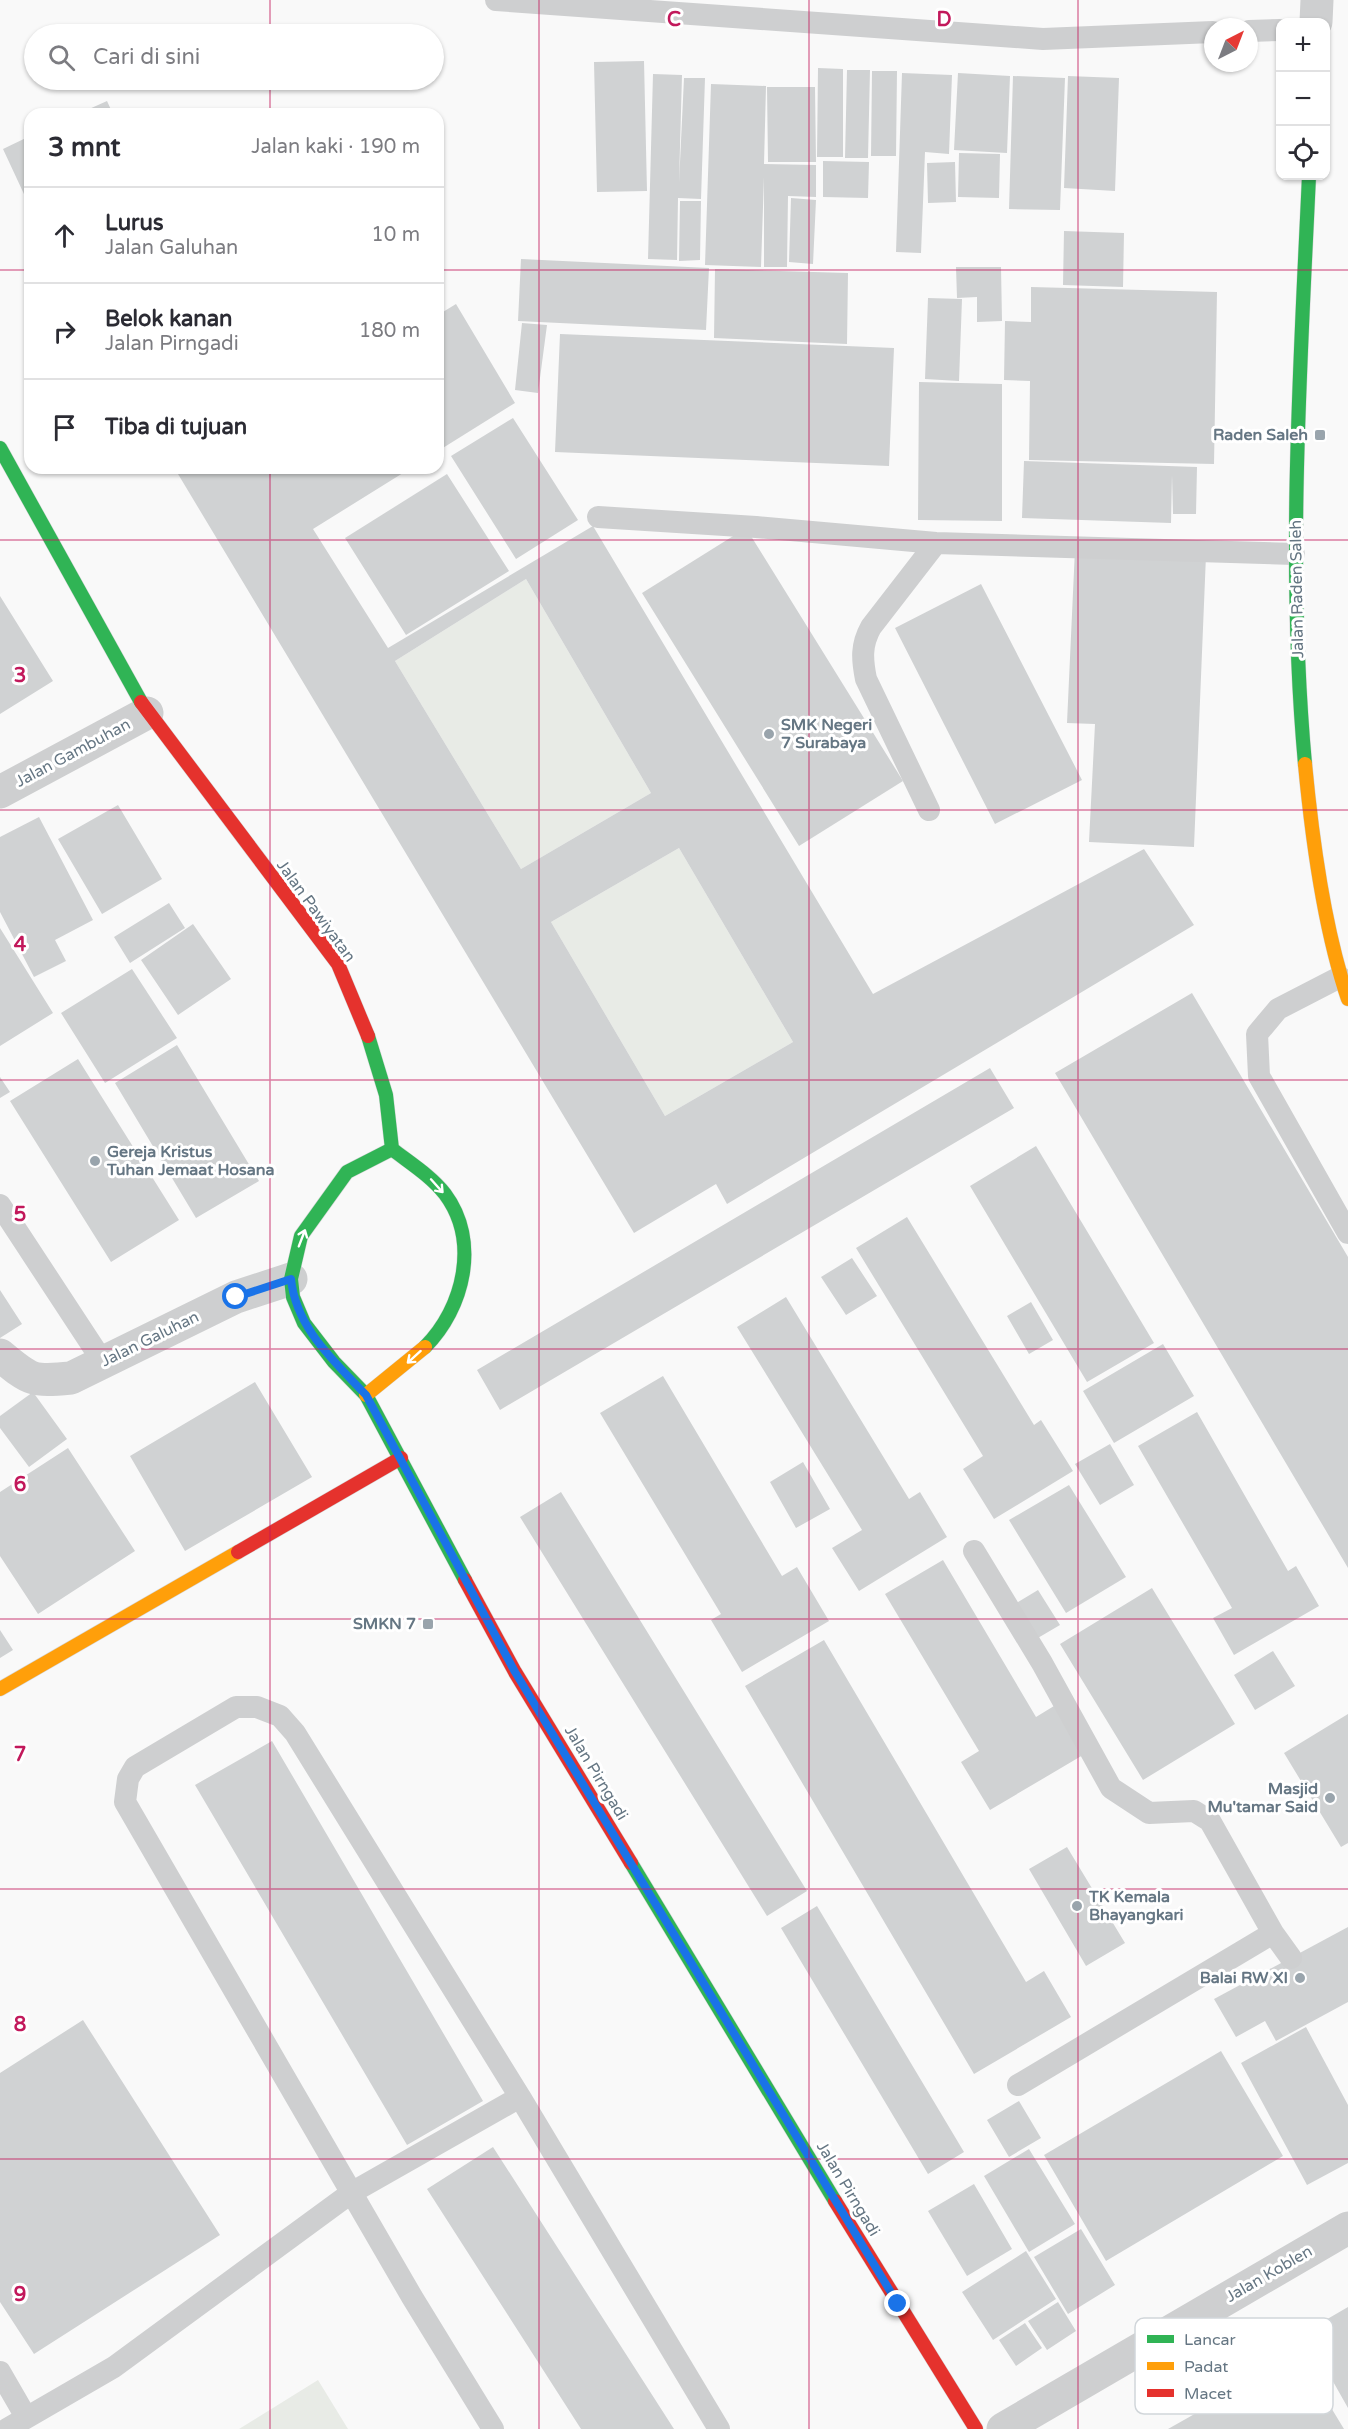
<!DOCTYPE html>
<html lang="id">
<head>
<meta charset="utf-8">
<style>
  :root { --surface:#fff; --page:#f7f7f7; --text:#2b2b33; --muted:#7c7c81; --line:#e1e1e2 }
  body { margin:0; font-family:"Varela Round",sans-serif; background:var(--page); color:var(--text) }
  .controls { position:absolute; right:18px; top:18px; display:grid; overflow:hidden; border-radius:12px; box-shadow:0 2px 4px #0004 }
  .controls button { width:54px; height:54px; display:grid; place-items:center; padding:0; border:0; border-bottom:2px solid var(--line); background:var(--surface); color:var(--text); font:30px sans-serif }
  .compass { position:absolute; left:1204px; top:18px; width:54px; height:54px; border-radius:50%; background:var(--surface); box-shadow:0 2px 4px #0004; rotate:42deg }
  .stop { position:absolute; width:18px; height:18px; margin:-14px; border:4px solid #1a73e8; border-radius:50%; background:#fff }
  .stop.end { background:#1a73e8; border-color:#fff; box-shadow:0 2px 6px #0008 }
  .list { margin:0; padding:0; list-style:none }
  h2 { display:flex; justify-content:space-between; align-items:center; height:78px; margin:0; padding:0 24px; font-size:26px }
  h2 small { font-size:20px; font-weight:400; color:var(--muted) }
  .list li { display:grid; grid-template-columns:39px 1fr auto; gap:18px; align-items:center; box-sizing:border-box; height:96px; padding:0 24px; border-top:2px solid var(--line) }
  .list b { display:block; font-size:22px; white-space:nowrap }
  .list p { margin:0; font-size:20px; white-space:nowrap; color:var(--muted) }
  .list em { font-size:20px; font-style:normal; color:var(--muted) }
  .icon { flex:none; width:33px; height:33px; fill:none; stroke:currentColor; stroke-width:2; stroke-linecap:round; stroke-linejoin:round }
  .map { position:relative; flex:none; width:1348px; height:2429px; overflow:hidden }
  .search { position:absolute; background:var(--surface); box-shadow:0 2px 4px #0004; left:24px; top:24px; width:420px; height:66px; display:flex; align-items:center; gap:15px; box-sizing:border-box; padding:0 21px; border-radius:33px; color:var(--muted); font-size:22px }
  .panel { position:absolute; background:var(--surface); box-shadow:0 2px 4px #0004; left:24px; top:108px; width:420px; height:366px; border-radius:18px }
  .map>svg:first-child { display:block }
  .green { fill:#e8ebe6 }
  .building { fill:#d0d2d3; fill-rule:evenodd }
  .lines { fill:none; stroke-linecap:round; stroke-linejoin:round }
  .fast-casing { stroke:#d5d6d7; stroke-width:15 }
  .slow-casing { stroke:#d5d6d7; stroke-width:15 }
  .jam-casing { stroke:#d5d6d7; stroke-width:15 }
  .lane { stroke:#cecfd0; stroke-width:22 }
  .street { stroke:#cecfd0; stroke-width:33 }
  .fast { stroke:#30b455; stroke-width:14 }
  .slow { stroke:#ff9f0a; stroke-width:14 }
  .jam { stroke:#e5322d; stroke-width:14 }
  .oneway { stroke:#fff }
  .route { stroke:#1a73e8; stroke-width:8 }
  .grid { fill:none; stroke:#c2185b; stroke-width:1.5; stroke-opacity:0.55 }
  .poi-dot { fill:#99a4ac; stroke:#fff; stroke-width:2 }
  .labels { text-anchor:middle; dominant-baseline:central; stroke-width:6; stroke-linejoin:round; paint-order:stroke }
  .poi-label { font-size:16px; font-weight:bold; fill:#657683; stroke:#fff; text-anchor:end }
  .street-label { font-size:16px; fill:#657683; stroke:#fff }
  .key { fill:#fff; stroke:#d1d6da; stroke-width:1.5 }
  .key-label { font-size:16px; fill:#657683 }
  .grid-label { font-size:20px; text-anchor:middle; font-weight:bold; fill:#c2185b; stroke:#fff; stroke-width:6; stroke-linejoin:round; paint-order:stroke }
</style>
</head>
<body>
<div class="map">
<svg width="1348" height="2429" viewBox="0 0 1348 2429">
  <rect width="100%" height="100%" fill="#f9f9f9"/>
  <path class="green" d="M526,579L651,793L521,869L395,661Z
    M679,848L793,1042L665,1116L551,922Z
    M318,2380L348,2429H239Z"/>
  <path class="building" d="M644,61L647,191L597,192L594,62Z
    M818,68L843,69V157H817Z
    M847,70H870L868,158H845Z
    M872,71H897L896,156H871Z
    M902,73L952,75L949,154L925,152L921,253L896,252Z
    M958,73L1010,76L1007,153L954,150Z
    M653,74L682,75L679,183L684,78H705L701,199L678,198L677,260L648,259Z
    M1013,76L1065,78L1060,210L1009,209Z
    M1068,76L1119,78L1115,191L1064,188Z
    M711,84L766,86L764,164L816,165V197L788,196L787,267H764V177L761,267L705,265Z
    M767,87H815L816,162H768Z
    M107,101L113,114H78Z
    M30,136V207L3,149Z
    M959,153L1000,154L999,198L958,197Z
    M823,161L869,162L868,198L823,197Z
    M955,162L956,202L928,203L927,163Z
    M791,198L816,200L813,264L789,262Z
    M680,201H701L700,260L679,261Z
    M1064,231L1124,233L1123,287L1063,285Z
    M521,259L709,268L706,330L518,321Z
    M956,267H1001L1002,321L977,322V297L957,298Z
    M715,269L848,273L847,344L714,338Z
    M1031,287L1217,292L1214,464L1029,460L1030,381L1004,380L1005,321L1031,322Z
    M928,298L962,299L959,381L925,379Z
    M456,304L515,403L438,451V315Z
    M522,323L547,325L538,393L515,390Z
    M560,334L894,348L889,466L555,452Z
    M919,382L1002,384V521L918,520Z
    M513,418L578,520L516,559L451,456Z
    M1024,461L1197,467L1196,514H1173L1172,475L1171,523L1022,518Z
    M188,468H411L313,529L388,648L593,526L873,994L1144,849L1194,925L727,1204L716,1184L634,1233L178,474ZM526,579L651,793L521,869L395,661ZM679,848L793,1042L665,1116L551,922Z
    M447,474L509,571L406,635L345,538Z
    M746,528L903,781L799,846L642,593Z
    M1075,549L1206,555L1194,847L1089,842L1095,724L1067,723Z
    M981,584L1082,780L995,824L895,628Z
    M0,596L53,681L0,714Z
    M118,805L162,879L102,914L58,839Z
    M39,817L93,920L55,940L66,961L34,977L0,912V837Z
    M169,903L185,928L130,963L114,937Z
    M193,924L231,979L178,1015L141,960Z
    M0,928L53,1013L0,1046Z
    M132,969L177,1038L105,1083L61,1013Z
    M1192,993L1348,1257V1568L1055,1073Z
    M177,1045L259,1181L196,1218L115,1083Z
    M78,1059L179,1220L111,1262L10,1101Z
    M990,1068L1014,1108L500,1410L477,1370Z
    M0,1077L10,1092L0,1098Z
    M1036,1146L1154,1343L1087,1382L970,1186Z
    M907,1217L1034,1425L1041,1420L1073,1471L994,1519L963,1469L983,1456L856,1248Z
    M852,1258L877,1296L846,1315L821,1277Z
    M0,1290L22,1324L0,1338Z
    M786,1297L909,1499L920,1492L947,1537L859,1591L832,1548L862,1530L737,1327Z
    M1031,1302L1053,1340L1029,1354L1007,1316Z
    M1163,1344L1194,1396L1114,1443L1083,1391Z
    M663,1376L782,1576L797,1567L829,1621L742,1672L711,1620L721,1614L600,1413Z
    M255,1382L312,1477L185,1551L130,1456Z
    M33,1392L67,1439L29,1467L0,1428V1416Z
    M1197,1412L1288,1571L1296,1566L1319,1606L1234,1655L1213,1618L1232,1608L1138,1446Z
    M1110,1444L1134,1485L1100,1505L1075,1464Z
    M68,1448L135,1551L38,1614L0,1556V1492Z
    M803,1462L830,1509L796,1528L770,1482Z
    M1069,1485L1126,1577L1066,1613L1009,1520Z
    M561,1492L807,1891L767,1916L520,1517Z
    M943,1560L1036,1717L1054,1706L1083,1755L990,1810L961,1762L979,1751L885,1594Z
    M1152,1588L1235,1724L1143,1780L1060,1644Z
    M1038,1590L1060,1625L1031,1642L1010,1607Z
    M0,1630L13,1650L0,1658Z
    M824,1640L1026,1982L1044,1971L1071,2017L974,2074L745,1686Z
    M1273,1651L1295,1686L1255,1710L1234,1675Z
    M1348,1714V1843L1341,1847L1284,1753Z
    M272,1741L483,2101L407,2145L195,1785Z
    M1067,1847L1125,1943L1086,1966L1029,1869Z
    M817,1906L964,2152L928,2174L781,1928Z
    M1348,1927V2002L1276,2041L1265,2021L1236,2037L1214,1999Z
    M83,2020L220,2235L34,2354L0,2302V2073Z
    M1306,2027L1348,2105V2163L1307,2185L1241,2063Z
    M1221,2051L1283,2156L1106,2261L1044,2155Z
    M1019,2101L1041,2138L1009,2157L987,2120Z
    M493,2147L674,2429H581L427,2189Z
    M1029,2149L1075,2224L1029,2252L984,2176Z
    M974,2184L1012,2249L967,2276L928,2211Z
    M1081,2229L1115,2285L1068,2314L1034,2257Z
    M1026,2251L1056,2299L993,2340L962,2292Z
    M1058,2302L1076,2331L1047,2350L1028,2321Z
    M1348,2307V2408L1305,2332Z
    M1025,2323L1042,2348L1016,2366L999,2340Z
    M1299,2355L1344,2429H1168Z"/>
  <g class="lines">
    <g class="fast-casing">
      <path id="fast" d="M0,448L141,702
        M1305,764C1287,568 1300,372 1309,176
        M368,1036L386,1095L392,1149C410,1163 431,1176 445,1194C480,1241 464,1308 425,1347
        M392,1149L347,1172L301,1236L291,1279L293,1297L304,1323L334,1362L366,1395L465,1580
        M631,1863L835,2201"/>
    </g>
    <g class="slow-casing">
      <path id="slow" d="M1305,764C1312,838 1324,929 1348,999
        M366,1395L425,1347
        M0,1689L238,1552"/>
    </g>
    <g class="jam-casing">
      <path id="jam" d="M141,702L338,964L368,1036
        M238,1552L401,1458
        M465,1580L515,1672L631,1863
        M835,2201L976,2429"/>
    </g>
    <path class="lane" d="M496,0L1043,39L1213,32
      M1249,31L1280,30
      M598,517L756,527L936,543L1294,554
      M929,810L866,679C862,659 861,645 871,627L936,543
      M1340,977L1278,1009L1257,1034L1259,1076L1348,1233
      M0,1205L103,1362
      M974,1551L1042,1663L1111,1788L1149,1813L1194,1811L1210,1821L1273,1933L1291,1958
      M1018,2085L1273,1933
      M0,2372L26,2417
      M7,2429L114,2367L351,2193L520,2097L719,2429
      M493,2429L412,2297L125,1802L128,1779L135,1767L236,1707H257L280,1716L295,1733L520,2097"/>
    <path class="street" d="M1316,22L1317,0
      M0,792L147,713
      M0,1355C30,1380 31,1382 71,1378L236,1297L291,1279
      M1003,2429L1348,2228"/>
    <use href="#fast" class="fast"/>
    <use href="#slow" class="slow"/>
    <use href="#jam" class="jam"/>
  </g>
  <defs><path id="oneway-shaft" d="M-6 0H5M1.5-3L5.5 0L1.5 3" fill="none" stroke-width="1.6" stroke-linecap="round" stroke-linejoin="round" transform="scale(1.5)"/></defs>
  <g class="oneway">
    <use href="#oneway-shaft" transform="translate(437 1186) rotate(48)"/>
    <use href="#oneway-shaft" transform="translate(302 1238) rotate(-69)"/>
    <use href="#oneway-shaft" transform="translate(414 1357) rotate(138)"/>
  </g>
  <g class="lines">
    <path class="route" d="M236,1297L291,1279C296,1328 334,1361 366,1395L515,1672L898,2304"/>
  </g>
  <path class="grid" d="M270,0V34M539,0V2429M809,0V2429M1078,0V2429M270,80V114M0,270H30M438,270H1348M270,468V2429M0,540H1348M0,810H1348M0,1080H1348M0,1349H1348M0,1619H1348M0,1889H1348M0,2159H1348"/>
  <g class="poi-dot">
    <rect x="1314" y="429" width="12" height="12" rx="3"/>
    <circle cx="769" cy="734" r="6"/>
    <circle cx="95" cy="1161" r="6"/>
    <rect x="422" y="1618" width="12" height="12" rx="3"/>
    <circle cx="1330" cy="1798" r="6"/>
    <circle cx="1077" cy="1906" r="6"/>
    <circle cx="1300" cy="1978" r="6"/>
  </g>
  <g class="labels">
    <g class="poi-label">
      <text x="1308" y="435">Raden Saleh</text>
      <text x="781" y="725" text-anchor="start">SMK Negeri<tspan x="781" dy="18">7 Surabaya</tspan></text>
      <text x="107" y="1152" text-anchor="start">Gereja Kristus<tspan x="107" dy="18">Tuhan Jemaat Hosana</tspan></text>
      <text x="416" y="1624">SMKN 7</text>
      <text x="1318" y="1789">Masjid<tspan x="1318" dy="18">Mu'tamar Said</tspan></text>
      <text x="1089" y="1897" text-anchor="start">TK Kemala<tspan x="1089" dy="18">Bhayangkari</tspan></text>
      <text x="1288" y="1978">Balai RW XI</text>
    </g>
    <g class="street-label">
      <text transform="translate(1297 589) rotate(-91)">Jalan Raden Saleh</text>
      <text transform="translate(73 753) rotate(-28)">Jalan Gambuhan</text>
      <text transform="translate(316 911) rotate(54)">Jalan Pawiyatan</text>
      <text transform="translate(150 1339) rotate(-26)">Jalan Galuhan</text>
      <text transform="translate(596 1773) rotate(59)">Jalan Pirngadi</text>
      <text transform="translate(848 2189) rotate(59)">Jalan Pirngadi</text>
      <text transform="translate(1269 2274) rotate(-30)">Jalan Koblen</text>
    </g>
  </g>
  <rect x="1135" y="2318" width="198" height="96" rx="9" class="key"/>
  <rect x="1147" y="2335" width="27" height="8" fill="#30b455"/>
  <rect x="1147" y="2362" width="27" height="8" fill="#ff9f0a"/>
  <rect x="1147" y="2389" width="27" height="8" fill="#e5322d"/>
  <g class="key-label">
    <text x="1184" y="2345">Lancar</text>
    <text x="1184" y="2372">Padat</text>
    <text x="1184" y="2399">Macet</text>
  </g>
  <g class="grid-label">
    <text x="674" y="26">C</text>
    <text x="944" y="26">D</text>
    <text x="20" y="682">3</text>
    <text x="20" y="951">4</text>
    <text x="20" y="1221">5</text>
    <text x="20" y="1491">6</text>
    <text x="20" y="1761">7</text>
    <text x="20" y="2031">8</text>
    <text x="20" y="2301">9</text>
  </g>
</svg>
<div class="controls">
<button>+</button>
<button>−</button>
<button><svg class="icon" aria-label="locate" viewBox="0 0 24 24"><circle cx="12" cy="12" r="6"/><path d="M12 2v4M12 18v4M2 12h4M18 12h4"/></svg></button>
</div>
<svg class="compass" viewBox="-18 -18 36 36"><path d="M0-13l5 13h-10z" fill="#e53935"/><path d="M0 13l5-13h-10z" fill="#7c7c81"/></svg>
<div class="stop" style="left:236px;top:1297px"></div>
<div class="stop end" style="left:898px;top:2304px"></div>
<div class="search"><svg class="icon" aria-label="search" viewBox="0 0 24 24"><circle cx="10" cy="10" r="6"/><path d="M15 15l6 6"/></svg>Cari di sini</div>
<section class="panel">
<h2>3 mnt<small>Jalan kaki · 190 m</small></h2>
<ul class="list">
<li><svg class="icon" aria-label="ahead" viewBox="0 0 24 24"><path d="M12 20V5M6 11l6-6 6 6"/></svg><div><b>Lurus</b><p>Jalan Galuhan</p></div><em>10 m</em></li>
<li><svg class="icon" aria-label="right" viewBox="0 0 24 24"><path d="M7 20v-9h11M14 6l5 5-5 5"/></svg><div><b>Belok kanan</b><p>Jalan Pirngadi</p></div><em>180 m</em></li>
<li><svg class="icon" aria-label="arrive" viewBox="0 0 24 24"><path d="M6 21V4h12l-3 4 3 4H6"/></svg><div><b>Tiba di tujuan</b></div></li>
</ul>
</section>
</div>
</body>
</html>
